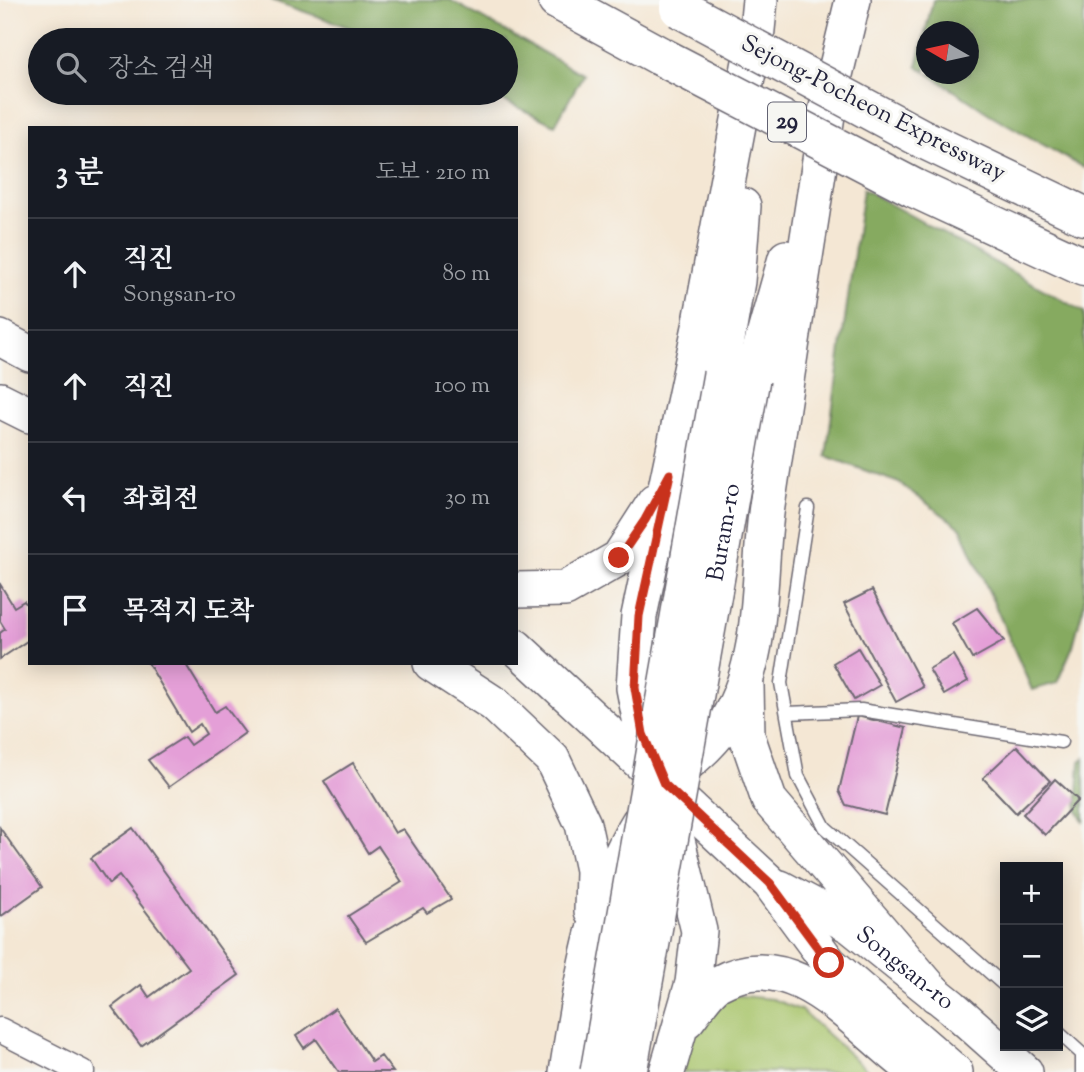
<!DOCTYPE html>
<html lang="ko">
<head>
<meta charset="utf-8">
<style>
  :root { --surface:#171b24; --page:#20242c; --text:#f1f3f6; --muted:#9ea1a6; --line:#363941 }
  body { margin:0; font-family:"Sorts Mill Goudy","Noto Serif KR",serif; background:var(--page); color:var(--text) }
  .controls { position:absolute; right:21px; bottom:21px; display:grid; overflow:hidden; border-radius:0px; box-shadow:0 4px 18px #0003 }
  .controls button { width:63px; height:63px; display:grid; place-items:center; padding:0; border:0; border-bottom:2px solid var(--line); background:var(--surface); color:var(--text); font:35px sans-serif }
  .compass { position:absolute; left:916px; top:21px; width:63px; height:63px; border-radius:50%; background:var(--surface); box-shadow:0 4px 18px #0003; rotate:279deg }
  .stop { position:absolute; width:21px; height:21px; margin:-16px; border:5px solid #c8321e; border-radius:50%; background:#fff }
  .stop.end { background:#c8321e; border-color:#fff; box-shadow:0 2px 7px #0008 }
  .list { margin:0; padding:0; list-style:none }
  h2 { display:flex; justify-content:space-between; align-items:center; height:91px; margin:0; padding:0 28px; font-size:30px }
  h2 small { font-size:23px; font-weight:400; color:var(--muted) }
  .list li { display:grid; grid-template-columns:46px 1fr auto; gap:21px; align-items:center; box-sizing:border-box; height:112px; padding:0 28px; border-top:2px solid var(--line) }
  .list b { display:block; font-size:26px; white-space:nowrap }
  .list p { margin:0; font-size:23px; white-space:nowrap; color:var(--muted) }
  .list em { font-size:23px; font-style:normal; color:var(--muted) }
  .icon { flex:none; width:38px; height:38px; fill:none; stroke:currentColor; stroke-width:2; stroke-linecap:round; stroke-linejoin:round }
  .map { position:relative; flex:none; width:1084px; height:1072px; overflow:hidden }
  .search { position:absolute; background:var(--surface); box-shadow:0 4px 18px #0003; left:28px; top:28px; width:490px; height:77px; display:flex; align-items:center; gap:18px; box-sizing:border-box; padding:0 24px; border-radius:38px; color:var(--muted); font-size:26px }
  .panel { position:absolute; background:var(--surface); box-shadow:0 4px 18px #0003; left:28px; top:126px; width:490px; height:539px; border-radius:0px }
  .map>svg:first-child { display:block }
  .green { fill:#a9c56c; stroke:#667454; stroke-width:2 }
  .forest { fill:#86aa60; stroke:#54664e; stroke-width:2 }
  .building { fill:#e49fd7 }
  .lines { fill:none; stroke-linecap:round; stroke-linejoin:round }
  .lane-casing { stroke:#6c6771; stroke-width:15 }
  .street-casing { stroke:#6c6771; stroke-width:27 }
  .secondary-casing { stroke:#6c6771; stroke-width:38 }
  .highway-casing { stroke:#6c6771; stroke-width:41 }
  .lane { stroke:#fff; stroke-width:12 }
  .street { stroke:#fff; stroke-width:24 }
  .secondary { stroke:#fff; stroke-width:35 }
  .highway { stroke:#fff; stroke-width:38 }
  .secondary-bridge-casing { stroke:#6c6771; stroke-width:38; stroke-linecap:butt }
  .highway-bridge-casing { stroke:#6c6771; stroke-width:41; stroke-linecap:butt }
  .secondary-bridge { stroke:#fff; stroke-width:35 }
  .highway-bridge { stroke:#fff; stroke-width:38 }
  .route { stroke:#c8321e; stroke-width:9 }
  .labels { text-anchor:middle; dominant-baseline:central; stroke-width:6; stroke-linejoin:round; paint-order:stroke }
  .shield { fill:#f6f6f2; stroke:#626272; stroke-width:2 }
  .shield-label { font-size:23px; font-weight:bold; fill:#22223b }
  .street-label { font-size:24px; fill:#22223b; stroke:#f6f6f2 }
</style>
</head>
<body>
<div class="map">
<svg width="1084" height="1072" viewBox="0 0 1084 1072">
  <rect width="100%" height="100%" fill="#f6f6f2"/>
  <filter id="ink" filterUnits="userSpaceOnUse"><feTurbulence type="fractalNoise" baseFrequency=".0143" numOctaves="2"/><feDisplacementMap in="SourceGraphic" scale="14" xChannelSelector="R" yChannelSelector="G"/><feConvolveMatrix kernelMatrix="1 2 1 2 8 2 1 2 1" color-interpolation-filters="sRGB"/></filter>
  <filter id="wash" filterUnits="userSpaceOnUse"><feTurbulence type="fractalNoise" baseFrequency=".00686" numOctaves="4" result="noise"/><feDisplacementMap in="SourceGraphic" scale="28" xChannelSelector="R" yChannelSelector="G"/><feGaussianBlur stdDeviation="1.57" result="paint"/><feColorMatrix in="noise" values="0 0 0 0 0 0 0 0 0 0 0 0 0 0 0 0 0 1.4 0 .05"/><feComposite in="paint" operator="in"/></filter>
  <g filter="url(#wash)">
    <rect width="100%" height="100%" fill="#f4e7d4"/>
    <path class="green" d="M733,995L772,999L801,1010L869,1072H683C691,1031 700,1021 733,995Z"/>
    <path class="forest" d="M271,0H450L583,75L555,125L487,93H506V40H385Z
      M933,0H1084V168L991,115L929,74H968V32H926V72L917,66Z
      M863,189L1084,312V604L1073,646L1057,683L1032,690L961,528L899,483L826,456Z
      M1084,758V823L1077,809L1080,761Z"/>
    <g id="blocks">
      <path class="building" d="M0,584L14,607L24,601L30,608V639L0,659V633L5,629L0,621Z
        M872,590L923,687L896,702L844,604Z
        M977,608L1004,641L972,659L952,623Z
        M858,648L880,685L854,700L833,663Z
        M953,655L968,681L944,695L929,669Z
        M148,663H185L215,712L225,706L245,733L169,787L148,760L184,737L190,745L206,734L200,724L189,732Z
        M857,716L906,728L885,815L846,805L839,791Z
        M1017,746L1050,781L1016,813L983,778Z
        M353,763L395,833L403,829L451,899L427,913L423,908L366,942L348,916L402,882L378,846L368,853L324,781Z
        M1055,779L1078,800L1045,835L1023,814Z
        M0,828L42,887L0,917Z
        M133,828L239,975L141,1046L112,1007L141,985L149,997L189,968L119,876L109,884L91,858Z
        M335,1008L372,1062L381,1056L393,1072H339L316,1039L304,1048L296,1036Z"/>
    </g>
  </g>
  <g filter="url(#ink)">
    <use href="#blocks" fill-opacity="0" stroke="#6c6771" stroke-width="2"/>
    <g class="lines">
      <g class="lane-casing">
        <path id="lane" d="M808,508L781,683L798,776L825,827L1005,986
          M787,713L861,710L1061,742
          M1058,1032L1082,1054V1072"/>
      </g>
      <g class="street-casing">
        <path id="street" d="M0,1030L82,1072"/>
      </g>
      <g class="secondary-casing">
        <g id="secondary">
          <path d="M754,59L760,0"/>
          <path d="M825,116L853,0"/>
          <path d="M0,338L30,354"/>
          <path d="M721,374L737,281L743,206"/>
          <path d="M752,379L786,258"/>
          <path d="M0,400L30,415"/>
          <path d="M516,590L565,589L619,558L655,502"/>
          <path d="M516,647L770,883L829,963L955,1072"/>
          <path d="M431,663L494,704L552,759L583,824L593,870L592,911"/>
          <path d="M746,686L747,736L769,800L936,995"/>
          <path d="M658,770L643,734L634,688L639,616L700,327L755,35"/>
          <path d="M669,779C690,761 714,743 728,719C766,655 757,576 767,506C787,369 809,233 830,96"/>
          <path id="s1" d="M780,888L851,926L952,1007L1025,1072"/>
          <path d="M687,1020C696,1009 707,990 719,983C797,940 860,1033 917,1072"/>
          <path d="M567,1072C581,985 592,898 639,822"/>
          <path d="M667,1072L693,983L699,931L672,820"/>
        </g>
      </g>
      <g class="highway-casing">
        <path id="highway" d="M557,0L660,56
          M923,139L1084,216
          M914,188L1084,267"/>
      </g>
      <use href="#lane" class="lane"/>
      <use href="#street" class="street"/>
      <use href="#secondary" class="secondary"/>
      <use href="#highway" class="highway"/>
      <g class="secondary-bridge-casing">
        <g id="secondary-bridge">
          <path d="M598,1072L721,374"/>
          <path id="s2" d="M629,1072L752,379"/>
        </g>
      </g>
      <g class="highway-bridge-casing">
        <path id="highway-bridge" d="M679,8L923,139
          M660,56L914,188"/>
      </g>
      <use href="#secondary-bridge" class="secondary-bridge"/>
      <use href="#highway-bridge" class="highway-bridge"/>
    </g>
  </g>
  <g class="lines" filter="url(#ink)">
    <path class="route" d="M619,558L645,520L670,474L639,616L635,688L643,734L664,784L770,883L829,963"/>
  </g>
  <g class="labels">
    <rect class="shield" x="768" y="102.5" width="38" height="39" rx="5"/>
    <g class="shield-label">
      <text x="787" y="122">29</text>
    </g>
    <g class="street-label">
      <text transform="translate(873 109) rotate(27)">Sejong-Pocheon Expressway</text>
      <text stroke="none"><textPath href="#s2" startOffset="548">Buram-ro</textPath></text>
      <text stroke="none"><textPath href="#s1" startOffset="149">Songsan-ro</textPath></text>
    </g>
  </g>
</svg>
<div class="controls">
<button>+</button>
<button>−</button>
<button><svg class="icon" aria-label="layers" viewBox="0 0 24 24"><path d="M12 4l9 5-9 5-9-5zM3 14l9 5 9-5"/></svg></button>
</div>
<svg class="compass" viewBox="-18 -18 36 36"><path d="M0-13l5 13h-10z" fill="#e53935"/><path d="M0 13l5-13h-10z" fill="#9ea1a6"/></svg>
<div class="stop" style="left:829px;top:963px"></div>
<div class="stop end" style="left:619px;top:558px"></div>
<div class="search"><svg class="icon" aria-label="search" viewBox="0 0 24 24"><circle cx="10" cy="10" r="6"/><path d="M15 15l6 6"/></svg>장소 검색</div>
<section class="panel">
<h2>3 분<small>도보 · 210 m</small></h2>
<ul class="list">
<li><svg class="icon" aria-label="ahead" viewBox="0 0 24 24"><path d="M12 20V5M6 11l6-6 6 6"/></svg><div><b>직진</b><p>Songsan-ro</p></div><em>80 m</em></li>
<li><svg class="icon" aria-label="ahead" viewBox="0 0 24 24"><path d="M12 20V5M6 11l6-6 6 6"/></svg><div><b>직진</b></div><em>100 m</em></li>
<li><svg class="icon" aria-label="left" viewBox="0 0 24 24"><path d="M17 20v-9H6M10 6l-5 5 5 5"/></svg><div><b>좌회전</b></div><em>30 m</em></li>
<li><svg class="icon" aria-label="arrive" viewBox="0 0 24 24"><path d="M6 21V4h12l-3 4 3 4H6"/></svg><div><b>목적지 도착</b></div></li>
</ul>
</section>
</div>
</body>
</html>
